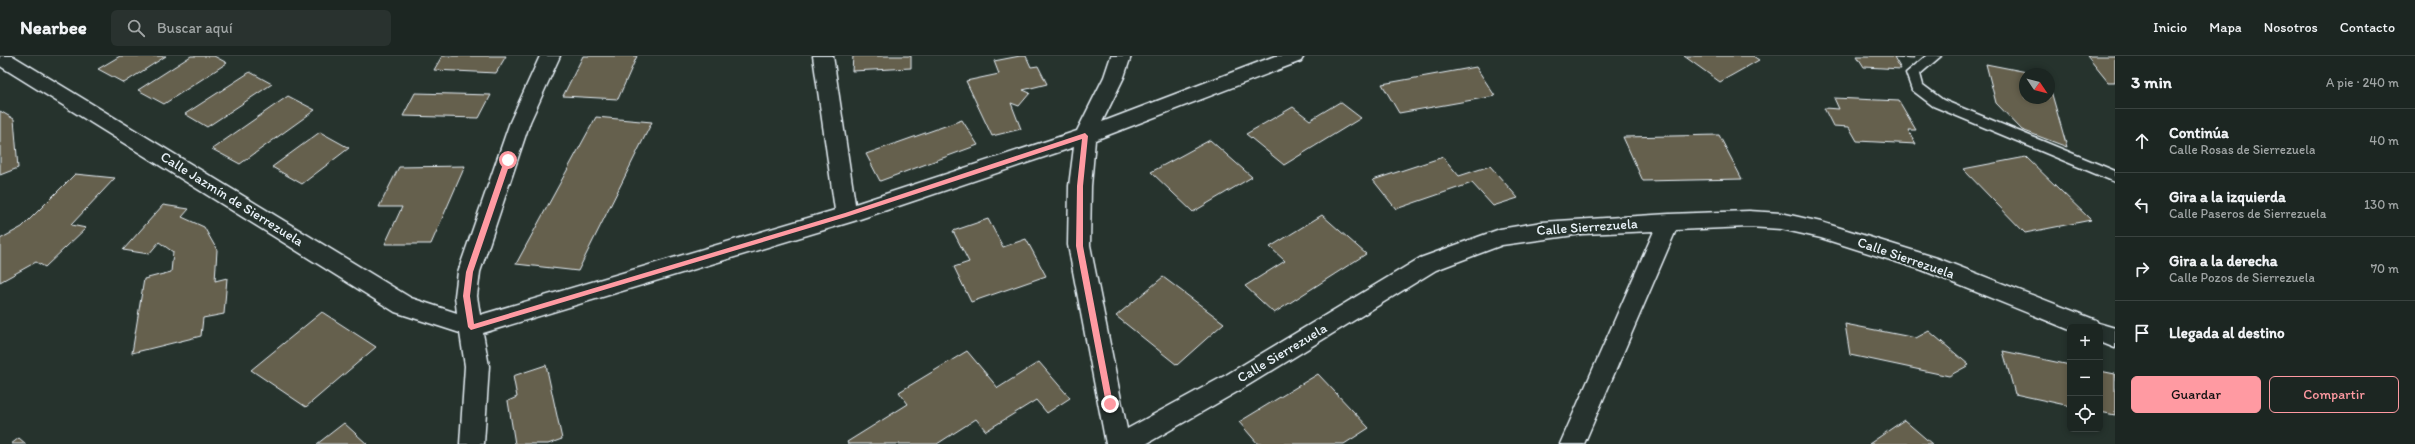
<!DOCTYPE html>
<html lang="es">
<head>
<meta charset="utf-8">
<style>
  :root { --surface:#1c2622; --page:#29322f; --text:#f1f3f6; --muted:#a0a5a5; --line:#3a4340; --accent:#ff9aa2 }
  body { margin:0; font-family:Itim,sans-serif; background:var(--page); color:var(--text) }
  .controls { position:absolute; right:12px; bottom:12px; display:grid; overflow:hidden; border-radius:6px; box-shadow:0 2px 6px #0003 }
  .controls button { width:36px; height:36px; display:grid; place-items:center; padding:0; border:0; border-bottom:1px solid var(--line); background:var(--surface); color:var(--text); font:20px sans-serif }
  .compass { position:absolute; left:2019px; top:12px; width:36px; height:36px; border-radius:50%; background:var(--surface); box-shadow:0 2px 6px #0003; rotate:125deg }
  .stop { position:absolute; width:12px; height:12px; margin:-9px; border:3px solid #ff9aa2; border-radius:50%; background:#fff }
  .stop.end { background:#ff9aa2; border-color:#fff; box-shadow:0 1px 4px #0008 }
  .list { margin:0; padding:0; list-style:none }
  h2 { display:flex; justify-content:space-between; align-items:center; height:52px; margin:0; padding:0 16px; font-size:17px }
  h2 small { font-size:13px; font-weight:400; color:var(--muted) }
  .list li { display:grid; grid-template-columns:26px 1fr auto; gap:12px; align-items:center; box-sizing:border-box; height:64px; padding:0 16px; border-top:1px solid var(--line) }
  .list b { display:block; font-size:15px; white-space:nowrap }
  .list p { margin:0; font-size:13px; white-space:nowrap; color:var(--muted) }
  .list em { font-size:13px; font-style:normal; color:var(--muted) }
  .actions { display:flex; gap:8px; padding:12px 16px }
  .actions a { flex:1; padding:9px 0; border:1px solid var(--accent); border-radius:6px; text-align:center; font-size:14px; color:var(--accent) }
  .actions .main { background:var(--accent); color:#111 }
  .icon { flex:none; width:22px; height:22px; fill:none; stroke:currentColor; stroke-width:2; stroke-linecap:round; stroke-linejoin:round }
  .map { position:relative; flex:none; width:2115px; height:388px; overflow:hidden }
  header { display:flex; align-items:center; gap:24px; box-sizing:border-box; height:56px; padding:0 20px; background:var(--surface); border-bottom:1px solid var(--line) }
  header strong { font-size:19px }
  nav { display:flex; gap:22px; margin-inline-start:auto; font-size:14px }
  .search { width:280px; height:36px; background:var(--page); display:flex; align-items:center; gap:10px; box-sizing:border-box; padding:0 14px; border-radius:6px; color:var(--muted); font-size:15px }
  main { display:flex }
  aside { flex:1; background:var(--surface) }
  .map>svg:first-child { display:block }
  .building { fill:#65604e; stroke:#e8f1f8 }
  .lines { fill:none; stroke-linecap:round; stroke-linejoin:round }
  .service-casing { stroke:#e8f1f8; stroke-width:3 }
  .minor-casing { stroke:#e8f1f8; stroke-width:3 }
  .service { fill:#26332d; fill-rule:evenodd }
  .minor { fill:#26332d; fill-rule:evenodd }
  .route { fill:#ff9aa2 }
  .labels { text-anchor:middle; dominant-baseline:central; stroke-width:4; stroke-linejoin:round; paint-order:stroke }
  .street-label { font-size:14px; fill:#e8f1f8; stroke:#26332d }
</style>
</head>
<body>
<header>
<strong>Nearbee</strong>
<div class="search"><svg class="icon" aria-label="search" viewBox="0 0 24 24"><circle cx="10" cy="10" r="6"/><path d="M15 15l6 6"/></svg>Buscar aquí</div>
<nav><a>Inicio</a><a>Mapa</a><a>Nosotros</a><a>Contacto</a></nav>
</header>
<main>
<div class="map">
<svg width="2115" height="388" viewBox="0 0 2115 388">
  <rect width="100%" height="100%" fill="#26332d"/>
  <filter id="ink" filterUnits="userSpaceOnUse"><feTurbulence type="fractalNoise" baseFrequency=".025" numOctaves="2"/><feDisplacementMap in="SourceGraphic" scale="8" xChannelSelector="R" yChannelSelector="G"/><feConvolveMatrix kernelMatrix="1 2 1 2 8 2 1 2 1" color-interpolation-filters="sRGB"/></filter>
  <g filter="url(#ink)">
    <path class="building" d="M120,0H166L124,27L98,13Z
      M191,0H214L227,7L164,48L138,34Z
      M442,0H506L496,17L434,14Z
      M583,0H637L618,43L563,40Z
      M853,0H911V12L852,15Z
      M1020,0H1026L1031,11L1038,10L1047,28L1023,34L1030,37L1019,50L1011,47L1021,73L992,80L966,25L999,18L994,5Z
      M1684,0H1753L1759,4L1720,26Z
      M1857,0H1913L1914,2L1894,1L1901,13L1864,11Z
      M2087,0H2115V26H2108Z
      M1986,8L2037,18H2025V42H2049V28L2067,91L2022,74L1996,47Z
      M1476,11L1495,40L1399,57L1382,28Z
      M250,16L272,28L207,71L185,58Z
      M415,37L491,39L479,62L403,60Z
      M288,40L315,54L240,108L212,93Z
      M1834,42L1899,45L1916,74H1908L1916,88L1857,85L1849,71L1833,70L1824,52L1839,53Z
      M1340,46L1361,62L1284,109L1246,78L1293,51L1310,64Z
      M0,55L14,63L18,112L0,119Z
      M596,61L652,66L578,215L516,208Z
      M962,64L978,89L880,125L866,98Z
      M320,76L349,92L302,128L272,111Z
      M1719,79L1742,123L1643,125L1623,81Z
      M1210,84L1252,121L1193,156L1151,116Z
      M1443,101L1459,120L1490,110L1518,142L1493,150L1472,127L1396,153L1373,124Z
      M2026,101L2091,164L2025,177L1963,113Z
      M465,110L431,188H385L402,151H379L399,111Z
      M75,118L115,122L71,169L86,172L45,211L36,206L0,226V183L22,171Z
      M163,149L189,153L182,161L204,171L217,194L215,225L227,222L224,258L203,262L201,280L132,297L144,223L171,216L173,196L159,186L149,198L123,194Z
      M1322,159L1366,198L1274,257L1245,230L1285,205L1270,191Z
      M988,163L1003,191L1026,183L1046,220L971,246L954,211L969,206L953,175Z
      M1163,221L1224,267L1177,309L1116,260Z
      M322,256L376,291L306,351L251,314Z
      M1845,268L1916,282L1929,275L1969,309L1949,320L1850,299Z
      M967,295L998,332L1039,306L1070,342L1047,357L1036,344L986,375L976,363L937,388H848L847,386L908,348L899,336Z
      M2003,295L2070,309V350L2015,338Z
      M546,309L562,383L548,388H515L508,345L517,341L513,320Z
      M2100,315L2115,318V359L2100,356Z
      M1318,318L1369,372L1344,388H1258L1239,366Z
      M1904,364L1932,388H1869Z
      M344,367L367,388H317Z
      M19,382L26,388H11Z"/>
    <g class="lines">
      <g class="service-casing">
        <path id="service" d="M1926,0H1941L1920,18L1923,29L1943,44L2115,115V126L1933,50L1912,34L1906,17Z"/>
      </g>
      <g class="minor-casing">
        <path id="minor" d="M0,0H13L411,242L457,257L455,240L458,216L510,66L540,0H560L530,66L480,216L477,240L480,259L835,154L813,0H833L855,148L1077,75L1104,21L1111,0H1131L1124,21L1102,66L1275,0H1304L1301,5L1095,84L1091,130L1090,189L1127,373L1226,319L1420,202L1500,173L1542,166L1669,158L1749,155L1781,157L1821,166L1937,202L2096,264L2098,267L2115,272V292L2100,286V271H2070V274L1922,214L1821,182L1781,173L1749,171L1676,174L1584,388H1560L1654,175L1582,178L1502,189L1436,214L1242,333L1146,388H1106L1068,189L1069,130L1074,91L854,165L483,277L489,310L484,388H460L465,310L460,277L395,256L0,10Z"/>
      </g>
      <use href="#service" class="service"/>
      <use href="#minor" class="minor"/>
    </g>
  </g>
  <path class="route" d="M1085,77L1088,80L1083,130V190L1113,348L1110,351L1106,348L1076,190L1077,130L1082,83L846,161L471,274L468,271L463,240L466,216L505,102L511,104L473,216L470,240L474,268L845,157Z"/>
  <g class="labels">
    <g class="street-label">
      <text transform="translate(232 143) rotate(32)">Calle Jazmín de Sierrezuela</text>
      <text transform="translate(1587 171) rotate(-4)">Calle Sierrezuela</text>
      <text transform="translate(1906 202) rotate(19)">Calle Sierrezuela</text>
      <text transform="translate(1282 297) rotate(-31)">Calle Sierrezuela</text>
    </g>
  </g>
</svg>
<div class="controls">
<button>+</button>
<button>−</button>
<button><svg class="icon" aria-label="locate" viewBox="0 0 24 24"><circle cx="12" cy="12" r="6"/><path d="M12 2v4M12 18v4M2 12h4M18 12h4"/></svg></button>
</div>
<svg class="compass" viewBox="-18 -18 36 36"><path d="M0-13l5 13h-10z" fill="#e53935"/><path d="M0 13l5-13h-10z" fill="#a0a5a5"/></svg>
<div class="stop" style="left:508px;top:104px"></div>
<div class="stop end" style="left:1110px;top:348px"></div>
</div>
<aside>
<h2>3 min<small>A pie · 240 m</small></h2>
<ul class="list">
<li><svg class="icon" aria-label="ahead" viewBox="0 0 24 24"><path d="M12 20V5M6 11l6-6 6 6"/></svg><div><b>Continúa</b><p>Calle Rosas de Sierrezuela</p></div><em>40 m</em></li>
<li><svg class="icon" aria-label="left" viewBox="0 0 24 24"><path d="M17 20v-9H6M10 6l-5 5 5 5"/></svg><div><b>Gira a la izquierda</b><p>Calle Paseros de Sierrezuela</p></div><em>130 m</em></li>
<li><svg class="icon" aria-label="right" viewBox="0 0 24 24"><path d="M7 20v-9h11M14 6l5 5-5 5"/></svg><div><b>Gira a la derecha</b><p>Calle Pozos de Sierrezuela</p></div><em>70 m</em></li>
<li><svg class="icon" aria-label="arrive" viewBox="0 0 24 24"><path d="M6 21V4h12l-3 4 3 4H6"/></svg><div><b>Llegada al destino</b></div></li>
</ul>
<div class="actions"><a class="main">Guardar</a><a>Compartir</a></div>
</aside>
</main>
</body>
</html>
